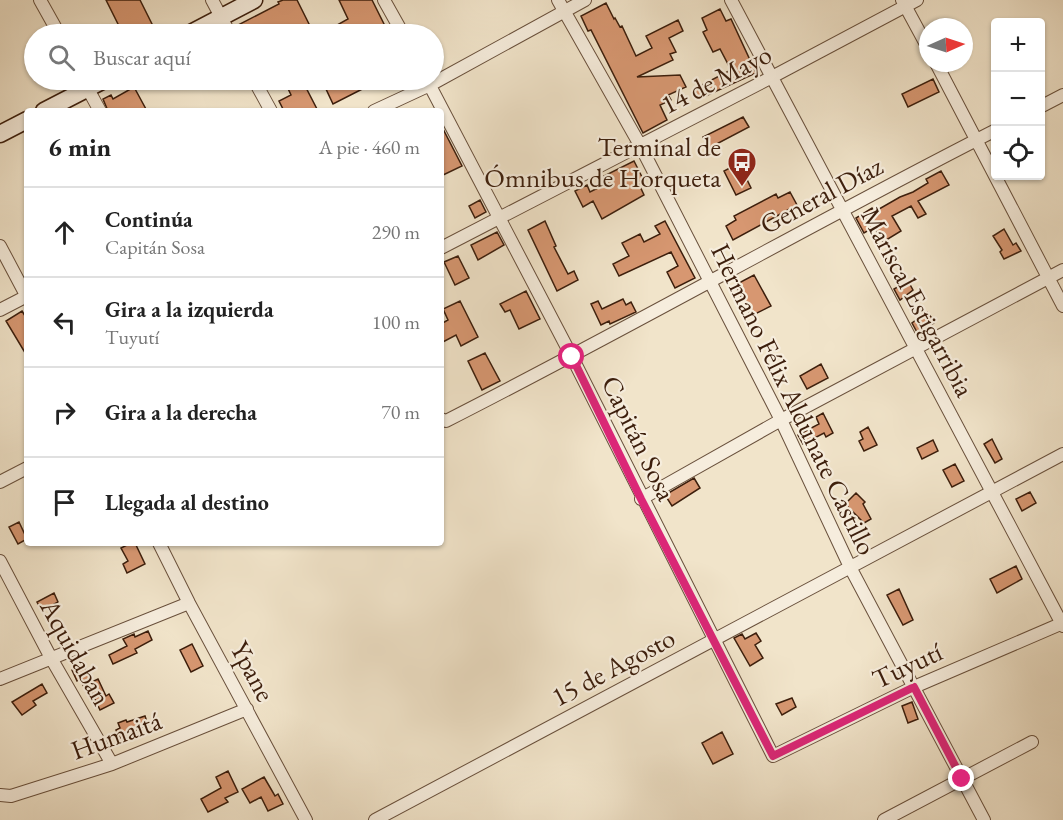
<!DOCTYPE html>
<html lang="es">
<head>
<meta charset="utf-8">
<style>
  :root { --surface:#fff; --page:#f2f2f2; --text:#222; --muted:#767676; --line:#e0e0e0 }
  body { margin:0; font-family:"EB Garamond",serif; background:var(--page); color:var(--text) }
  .controls { position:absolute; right:18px; top:18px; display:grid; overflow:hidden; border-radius:6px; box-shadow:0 2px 4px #0004 }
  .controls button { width:54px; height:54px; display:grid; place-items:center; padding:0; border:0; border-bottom:2px solid var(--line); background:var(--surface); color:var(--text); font:30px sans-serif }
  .compass { position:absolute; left:919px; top:18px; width:54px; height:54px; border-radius:50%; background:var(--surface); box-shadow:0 2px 4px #0004; rotate:87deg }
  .stop { position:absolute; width:18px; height:18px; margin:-14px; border:4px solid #db2777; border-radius:50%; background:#fff }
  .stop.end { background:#db2777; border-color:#fff; box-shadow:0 2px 6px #0008 }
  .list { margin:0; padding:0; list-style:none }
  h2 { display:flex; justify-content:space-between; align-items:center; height:78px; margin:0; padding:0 24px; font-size:26px }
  h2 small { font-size:20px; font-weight:400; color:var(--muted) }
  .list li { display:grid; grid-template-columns:39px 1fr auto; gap:18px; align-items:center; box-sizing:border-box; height:90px; padding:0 24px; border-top:2px solid var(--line) }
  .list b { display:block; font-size:22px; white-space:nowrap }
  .list p { margin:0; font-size:20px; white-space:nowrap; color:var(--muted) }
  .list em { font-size:20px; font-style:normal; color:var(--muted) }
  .icon { flex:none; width:33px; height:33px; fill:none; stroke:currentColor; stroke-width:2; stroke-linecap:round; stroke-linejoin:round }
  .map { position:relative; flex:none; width:1063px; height:820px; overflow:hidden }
  .search { position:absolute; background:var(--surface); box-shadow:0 2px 4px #0004; left:24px; top:24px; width:420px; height:66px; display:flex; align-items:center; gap:15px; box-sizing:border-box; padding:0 21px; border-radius:33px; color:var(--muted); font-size:22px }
  .panel { position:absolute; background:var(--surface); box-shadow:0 2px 4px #0004; left:24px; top:108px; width:420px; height:438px; border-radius:6px }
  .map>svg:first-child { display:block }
  .building { fill:#d79771; stroke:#3c1e0c; stroke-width:1.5 }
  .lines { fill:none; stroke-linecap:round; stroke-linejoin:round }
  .street-casing { stroke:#69503c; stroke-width:14 }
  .secondary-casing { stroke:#3c1e0c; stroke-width:19 }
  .street { stroke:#f6eddd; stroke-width:12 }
  .secondary { stroke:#f6eddd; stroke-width:16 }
  .route { stroke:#db2777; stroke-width:8 }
  .labels { text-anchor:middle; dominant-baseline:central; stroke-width:4.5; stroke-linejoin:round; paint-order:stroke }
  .street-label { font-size:27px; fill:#3c1e0c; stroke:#f6eddd }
  .poi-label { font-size:27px; fill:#3c1e0c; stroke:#f6eddd; text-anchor:end }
</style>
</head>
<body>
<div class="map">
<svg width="1063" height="820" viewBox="0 0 1063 820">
  <rect width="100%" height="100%" fill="#f1e4ca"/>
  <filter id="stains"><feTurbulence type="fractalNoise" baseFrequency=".00333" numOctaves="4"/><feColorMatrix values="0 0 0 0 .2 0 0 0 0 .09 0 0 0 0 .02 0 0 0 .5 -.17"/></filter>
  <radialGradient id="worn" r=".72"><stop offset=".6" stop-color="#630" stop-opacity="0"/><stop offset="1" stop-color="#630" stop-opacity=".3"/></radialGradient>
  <path class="building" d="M106,0H140L157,34H123Z
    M283,0H297L314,34H243L238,25L279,4L278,2Z
    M339,0H372L389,34H333L330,29L348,19Z
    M606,3L614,19L615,18L620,27L622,26L636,56L652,48L646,36L678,20L683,31L669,38L676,52L670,54L673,60L637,77L680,75L686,87L668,95L671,100L660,105L667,120L643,133L591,30L588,31L581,16Z
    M720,9L726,21L731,19L756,73L699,99L694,89L731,70L720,49L713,52L703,32L707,30L702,18Z
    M933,79L939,92L908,107L902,94Z
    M284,80H302L318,111H284L279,101L291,95Z
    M345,80H380L333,104L326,89Z
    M134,87L147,111H108L103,99L111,95L113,99Z
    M743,117L749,127L709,148L703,137Z
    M441,125L462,166L441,176Z
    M634,161L643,179L638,182L644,195L602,219L593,201L583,207L575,191L587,185L590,192L608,183L604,176Z
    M739,163L751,188L736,195L724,171Z
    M941,171L949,185L918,201L926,214L918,218L911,206L892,216L901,231L883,242L874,227L864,233L856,218L872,208L874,212L900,197L913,192L928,183L926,179Z
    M790,192L797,205L733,240L726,226L736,220L734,216L776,194L778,198Z
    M480,200L486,212L475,218L469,206Z
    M545,221L556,246L554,247L568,274L574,271L578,280L557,291L528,230Z
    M665,221L695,278L675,288L667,272L678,266L671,252L619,276L613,264L629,256L622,243L640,234L644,242L660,234L655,226Z
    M1004,229L1013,245L1016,243L1021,251L1004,259L1000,252L1002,250L993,236Z
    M497,232L504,245L478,260L471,245Z
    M458,256L469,278L455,285L444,262Z
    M754,275L771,306L751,316L735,285Z
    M908,281L913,290L900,300L894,289Z
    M526,291L540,319L519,329L510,310L505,312L500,304Z
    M623,299L626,305L631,302L636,312L610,324L609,321L601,325L591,304L598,301L602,309Z
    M460,301L478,337L461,346L456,335L441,343V324L448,320L443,309Z
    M22,311L27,319V356L6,321Z
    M927,312L935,322L918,334L912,323Z
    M485,353L500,381L482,390L468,361Z
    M821,364L828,378L807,389L800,376Z
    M823,413L833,433L826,437L824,433L803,444L798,435L819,424L816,417Z
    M868,427L877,445L864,451L859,441L863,439L860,432Z
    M992,439L1002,459L995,463L984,444Z
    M933,440L938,451L922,459L917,448Z
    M955,464L964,481L952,487L943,470Z
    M694,478L700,488L672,506L665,495Z
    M1030,492L1036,503L1022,511L1016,499Z
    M856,493L865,502L863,504L871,519L864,523L845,504Z
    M19,522L27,539L18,544L9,527Z
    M131,543H135L145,564L127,573L123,564L128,561L121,548Z
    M1016,566L1022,579L997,593L990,579Z
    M899,589L913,620L903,625L887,595Z
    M54,593L58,602L42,611L37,602Z
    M148,631L152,640L135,649L137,653L113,664L109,655L127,646L123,639L134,634L135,637Z
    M756,633L761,641L755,645L763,658L750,666L734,638L742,634L745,639Z
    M192,644L203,666L191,672L180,650Z
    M83,664L92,682L98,679L106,696L109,694L114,703L100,710L91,691L87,693L80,679L77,681L72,670Z
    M42,684L47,693L33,701L36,705L22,715L12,702Z
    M792,698L796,707L782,715L776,704Z
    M912,702L918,719L908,723L902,706Z
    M145,716L148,725L132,732L133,735L126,738L124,735L120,738L116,730L120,728L118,723L126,720L127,722Z
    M722,732L733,754L713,764L702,743Z
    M228,771L238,792L225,798L228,802L208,812L201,799L221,788L216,777Z
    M264,777L275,796L278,794L283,804L268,811L261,797L250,803L242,789Z"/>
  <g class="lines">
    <g class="street-casing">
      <path id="street" d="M40,0L59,34
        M212,0L230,34
        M384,0L403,34
        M558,0L640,145L781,420L850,567L984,820
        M731,0L1063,626
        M902,0L928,48
        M936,63L1063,306
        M83,80L100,111
        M254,80L271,111
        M427,80L572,357L773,756L914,687L1063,623
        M1040,107L1063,95
        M374,111L430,85L585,0
        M0,246L27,297
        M441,248L772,77L917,0
        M0,310L27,296
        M441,419L446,421C631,327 811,224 996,130
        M0,482L27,468
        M641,499L781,420L1063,270
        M159,543L189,603L306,820
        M0,561L51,658L112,764
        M0,679L189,603
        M0,795L11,796L112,764L247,709
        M375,820L1063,454
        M884,820L1032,742"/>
    </g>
    <g class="secondary-casing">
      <path id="secondary" d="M189,34L254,0
        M44,111L104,80
        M0,134L27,120"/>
    </g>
    <use href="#street" class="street"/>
    <use href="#secondary" class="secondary"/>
  </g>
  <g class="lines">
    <path class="route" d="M572,357L641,499L773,756L914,687L962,779"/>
  </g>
  <defs>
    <g id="bus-pin" transform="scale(1.5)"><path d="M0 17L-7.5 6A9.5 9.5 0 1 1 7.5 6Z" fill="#8f2418" stroke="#f6eddd"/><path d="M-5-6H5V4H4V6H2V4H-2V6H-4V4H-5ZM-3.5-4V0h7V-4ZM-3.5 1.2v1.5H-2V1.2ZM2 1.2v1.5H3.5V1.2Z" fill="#fff"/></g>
  </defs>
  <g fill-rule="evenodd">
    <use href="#bus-pin" x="742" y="162"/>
  </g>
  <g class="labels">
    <g class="street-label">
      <text transform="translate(716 79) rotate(-27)">14 de Mayo</text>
      <text transform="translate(821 195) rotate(-28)">General Díaz</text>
      <text transform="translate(918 302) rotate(62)">Mariscal Estigarribia</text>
      <text transform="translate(794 399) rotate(64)">Hermano Félix Aldunate Castillo</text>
      <text transform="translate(639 438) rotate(64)">Capitán Sosa</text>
      <text transform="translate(76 652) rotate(61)">Aquidaban</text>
      <text transform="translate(907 665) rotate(-25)">Tuyutí</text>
      <text transform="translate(613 667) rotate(-28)">15 de Agosto</text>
      <text transform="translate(253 671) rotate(62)">Ypane</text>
      <text transform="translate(116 735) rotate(-20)">Humaitá</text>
    </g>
    <g class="poi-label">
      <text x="721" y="146">Terminal de<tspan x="721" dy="31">Ómnibus de Horqueta</tspan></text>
    </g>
  </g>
  <rect width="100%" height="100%" filter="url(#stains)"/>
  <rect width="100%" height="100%" fill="url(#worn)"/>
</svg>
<div class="controls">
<button>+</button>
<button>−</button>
<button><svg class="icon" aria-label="locate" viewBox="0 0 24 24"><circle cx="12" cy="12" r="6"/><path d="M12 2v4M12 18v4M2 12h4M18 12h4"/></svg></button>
</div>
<svg class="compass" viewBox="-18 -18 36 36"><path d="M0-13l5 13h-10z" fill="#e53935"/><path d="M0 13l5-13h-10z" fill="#767676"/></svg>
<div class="stop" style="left:572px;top:357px"></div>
<div class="stop end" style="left:962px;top:779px"></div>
<div class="search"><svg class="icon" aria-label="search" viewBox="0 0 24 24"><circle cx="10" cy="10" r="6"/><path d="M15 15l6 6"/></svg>Buscar aquí</div>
<section class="panel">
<h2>6 min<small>A pie · 460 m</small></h2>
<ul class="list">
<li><svg class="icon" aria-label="ahead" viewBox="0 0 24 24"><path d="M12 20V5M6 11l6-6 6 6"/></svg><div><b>Continúa</b><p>Capitán Sosa</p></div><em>290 m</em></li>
<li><svg class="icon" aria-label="left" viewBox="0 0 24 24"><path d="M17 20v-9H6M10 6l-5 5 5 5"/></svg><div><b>Gira a la izquierda</b><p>Tuyutí</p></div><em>100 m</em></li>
<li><svg class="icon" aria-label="right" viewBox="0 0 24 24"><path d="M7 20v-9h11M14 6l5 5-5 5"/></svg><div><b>Gira a la derecha</b></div><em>70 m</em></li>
<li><svg class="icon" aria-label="arrive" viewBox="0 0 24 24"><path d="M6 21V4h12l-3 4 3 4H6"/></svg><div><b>Llegada al destino</b></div></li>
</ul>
</section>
</div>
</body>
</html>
